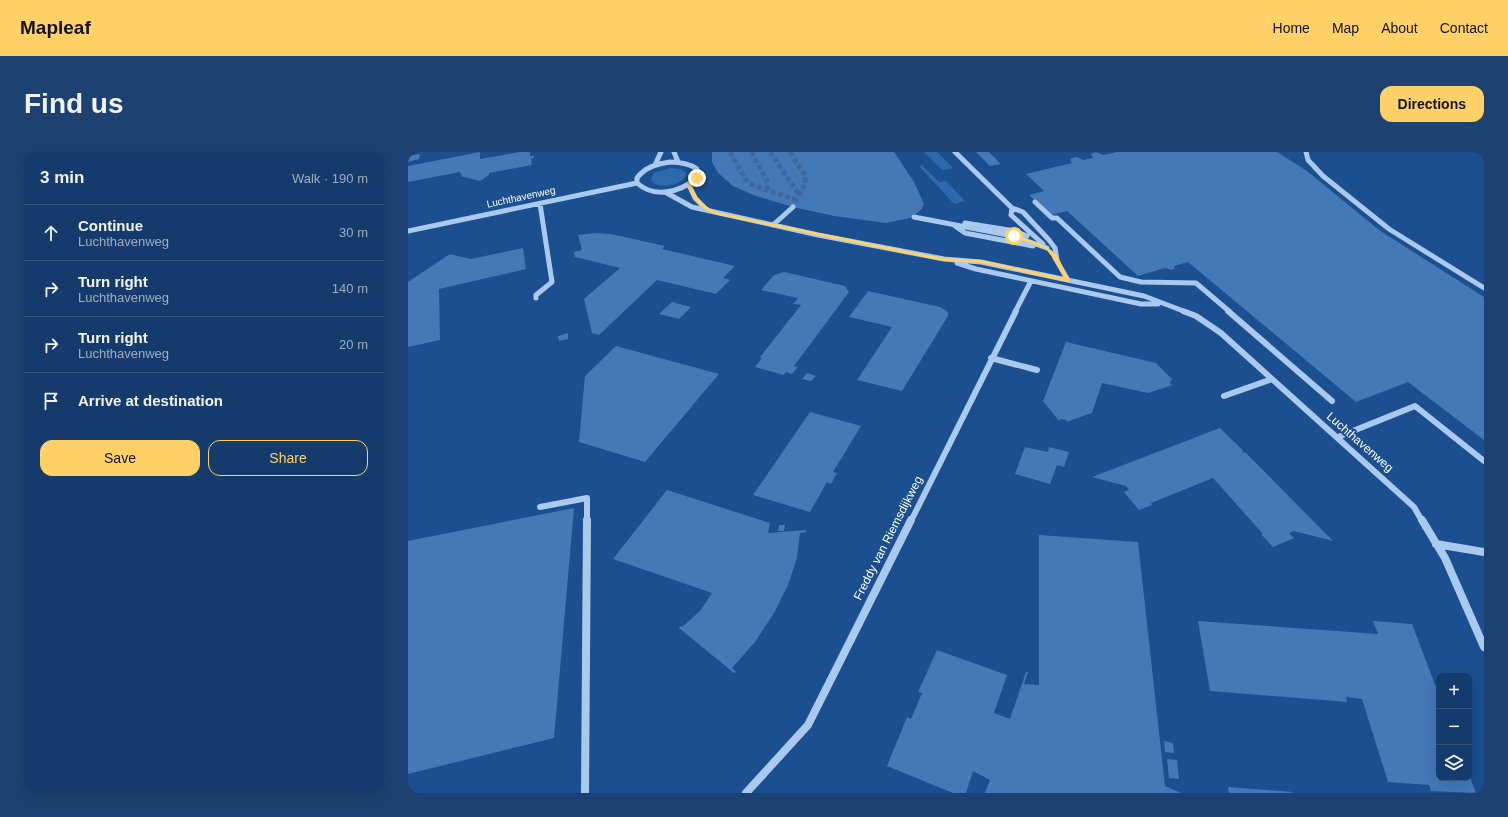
<!DOCTYPE html>
<html lang="en">
<head>
<meta charset="utf-8">
<style>
  :root { --surface:#143b6b; --page:#1d4271; --text:#f1f3f6; --muted:#9dadc1; --line:#33557e; --accent:#ffd166 }
  body { margin:0; font-family:Helvetica,sans-serif; background:var(--page); color:var(--text) }
  .controls { position:absolute; right:12px; bottom:12px; display:grid; overflow:hidden; border-radius:8px; box-shadow:0 4px 16px #0002 }
  .controls button { width:36px; height:36px; display:grid; place-items:center; padding:0; border:0; border-bottom:1px solid var(--line); background:var(--surface); color:var(--text); font:20px sans-serif }
  .stop { position:absolute; width:12px; height:12px; margin:-9px; border:3px solid #ffd166; border-radius:50%; background:#fff }
  .stop.end { background:#ffd166; border-color:#fff; box-shadow:0 1px 4px #0008 }
  .list { margin:0; padding:0; list-style:none }
  h2 { display:flex; justify-content:space-between; align-items:center; height:52px; margin:0; padding:0 16px; font-size:17px }
  h2 small { font-size:13px; font-weight:400; color:var(--muted) }
  .list li { display:grid; grid-template-columns:26px 1fr auto; gap:12px; align-items:center; box-sizing:border-box; height:56px; padding:0 16px; border-top:1px solid var(--line) }
  .list b { display:block; font-size:15px; white-space:nowrap }
  .list p { margin:0; font-size:13px; white-space:nowrap; color:var(--muted) }
  .list em { font-size:13px; font-style:normal; color:var(--muted) }
  .actions { display:flex; gap:8px; padding:12px 16px }
  .actions a { flex:1; padding:9px 0; border:1px solid var(--accent); border-radius:12px; text-align:center; font-size:14px; color:var(--accent) }
  .actions .main { background:var(--accent); color:#111 }
  .icon { flex:none; width:22px; height:22px; fill:none; stroke:currentColor; stroke-width:2; stroke-linecap:round; stroke-linejoin:round }
  .map { position:relative; flex:none; width:1076px; height:641px; overflow:hidden; border-radius:12px }
  header { display:flex; align-items:center; gap:24px; box-sizing:border-box; height:56px; padding:0 20px; background:var(--accent); color:#111 }
  header strong { font-size:19px }
  nav { display:flex; gap:22px; margin-inline-start:auto; font-size:14px }
  .intro { display:flex; align-items:center; justify-content:space-between; box-sizing:border-box; height:96px; padding:0 24px }
  h1 { margin:0; font-size:28px }
  .button { padding:10px 18px; border-radius:12px; background:var(--accent); color:#111; font-size:14px; font-weight:700 }
  main { display:flex; gap:24px; padding:0 24px }
  aside { flex:1; background:var(--surface); border-radius:12px; box-shadow:0 4px 16px #0002 }
  .map>svg:first-child { display:block }
  .green { fill:#2e69ad }
  .building { fill:#4478b7 }
  .lines { fill:none; stroke-linecap:round; stroke-linejoin:round }
  .minor-tunnel { stroke:#3d69a0; stroke-width:5; stroke-dasharray:5 2.5; stroke-linecap:butt }
  .minor-far2 { stroke:#a9c9ee; stroke-width:5 }
  .minor-far1 { stroke:#a9c9ee; stroke-width:6 }
  .minor { stroke:#a9c9ee; stroke-width:8 }
  .route { fill:#ffd166 }
  .labels { text-anchor:middle; dominant-baseline:central; stroke-width:4; stroke-linejoin:round; paint-order:stroke }
  .far-street-label { font-size:10px; fill:#fff; stroke:#1b4f8f }
  .street-label { font-size:12px; fill:#fff; stroke:#1b4f8f }
</style>
</head>
<body>
<header>
<strong>Mapleaf</strong>
<nav><a>Home</a><a>Map</a><a>About</a><a>Contact</a></nav>
</header>
<div class="intro"><h1>Find us</h1><a class="button">Directions</a></div>
<main>
<aside>
<h2>3 min<small>Walk · 190 m</small></h2>
<ul class="list">
<li><svg class="icon" aria-label="ahead" viewBox="0 0 24 24"><path d="M12 20V5M6 11l6-6 6 6"/></svg><div><b>Continue</b><p>Luchthavenweg</p></div><em>30 m</em></li>
<li><svg class="icon" aria-label="right" viewBox="0 0 24 24"><path d="M7 20v-9h11M14 6l5 5-5 5"/></svg><div><b>Turn right</b><p>Luchthavenweg</p></div><em>140 m</em></li>
<li><svg class="icon" aria-label="right" viewBox="0 0 24 24"><path d="M7 20v-9h11M14 6l5 5-5 5"/></svg><div><b>Turn right</b><p>Luchthavenweg</p></div><em>20 m</em></li>
<li><svg class="icon" aria-label="arrive" viewBox="0 0 24 24"><path d="M6 21V4h12l-3 4 3 4H6"/></svg><div><b>Arrive at destination</b></div></li>
</ul>
<div class="actions"><a class="main">Save</a><a>Share</a></div>
</aside>
<div class="map">
<svg width="1076" height="641" viewBox="0 0 1076 641">
  <rect width="100%" height="100%" fill="#1b4f8f"/>
  <path class="green" d="M516,0H529L545,16L534,18Z
    M514,13L531,30L538,29L557,49L546,52L511,14Z
    M262,16L273,17L278,21V24C271,34 253,37 244,30L243,27L246,21Z"/>
  <path class="building" d="M72,0V7L112,0H122V4H126V6L123,7L124,13L81,21V23L72,29L52,24H54L52,20L0,30V14Z
    M304,0H486L506,30L516,52L513,58L502,66L478,71L426,64L385,55L345,43L325,34L310,21L304,10Z
    M568,0H581L593,12L582,14Z
    M687,0L696,3L709,0H869L899,19L971,78L1076,145V288L1000,230L948,250L780,110L766,114L767,116L764,118L757,116L730,124L659,59L643,63L621,43L636,39L618,22L664,11L662,8L664,6L669,5L675,8L685,6L683,2Z
    M12,2L11,7L0,10V4Z
    M188,81L203,82L257,94L254,97L327,114L315,126L322,128L308,142L249,128L191,183L184,181L176,147L212,116L167,105L166,100L174,98L170,83Z
    M115,96L118,117L31,137L32,188L0,195V130L42,102L63,107Z
    M376,120L437,134L441,140L386,214L390,215L384,222L378,220L376,223L347,215L354,206L352,205L393,153L385,152L390,146L353,138L366,123Z
    M460,139L532,155L540,160V164L494,239L449,228L484,175L441,165Z
    M264,150L283,155L271,167L251,162Z
    M160,181V187L151,189L150,184Z
    M658,190L748,211L765,228H763L762,232L765,233L740,241L694,231L684,261L658,270L659,268L652,267L651,269L635,249Z
    M208,194L311,222L237,310L171,290L177,224Z
    M399,221L408,224L403,229L394,227Z
    M402,260L453,274L425,320L429,321L423,332L419,330L402,360L345,343Z
    M812,276L826,290L825,291L827,290L835,299V301L837,300L925,389L886,379L881,381L886,386L865,395L853,382H855L805,326L743,351L744,353L731,358L716,340L721,338L718,334L684,325Z
    M617,295L640,300L641,295L661,300L656,315L649,313L642,332L607,322Z
    M259,338L362,371L360,381L398,378V380L392,381L389,406L380,433L366,461L347,490L324,516L328,520L326,521L271,476L272,474L274,475L292,459L304,441L205,407Z
    M166,356L146,586L0,622V389Z
    M377,373L376,379H370L371,373Z
    M631,383L730,390L757,634L773,641H577L582,628L565,619L558,641H545L479,614L499,565L503,567L514,541L510,540L529,498L599,523L586,561L602,567L618,520H620L616,532L631,533Z
    M790,469L970,482L965,469L1004,472L1031,543V626H1061V623L1068,641L1023,639L1021,633L980,630L954,547L938,545L939,550L802,539Z
    M756,589L765,591L766,601L757,600Z
    M759,607L769,608L771,627L761,626Z
    M820,635L885,640L884,641H821Z"/>
  <g class="lines">
    <path class="minor-tunnel" d="M322,0L338,28L345,33L388,48
      M343,0L359,29L360,38
      M362,0L391,43
      M382,0L398,25L396,34L387,51"/>
    <path class="minor-far2" d="M266,0L270,10
      M547,0L604,56L615,60L641,88L647,96L649,108
      M898,0L900,8L915,24L981,77L1076,136
      M262,10C272,10 281,11 289,17V26C272,40 247,47 229,31V26C237,15 249,12 262,10Z
      M247,13L253,0
      M281,33L287,46L298,57
      M257,40L284,55L410,83L536,107L573,110L736,144L778,160
      M627,50L644,66H649L712,125L733,130L788,131L822,160
      M604,56L603,63L635,92
      M506,65L605,84L639,96
      M557,71L607,79L619,84
      M365,73L385,55
      M547,74L557,81L625,94
      M0,79L229,31
      M647,106L660,128
      M549,111L568,117L733,152H750
      M128,146V143L144,130L132,52
      M607,160L623,129"/>
    <path class="minor-far1" d="M775,159L788,164L813,181L1006,355L1014,369
      M820,159L924,249
      M583,206L629,218
      M816,244L864,227
      M930,285L1007,254L1076,309
      M132,355L179,346V369
      M503,369L608,159"/>
    <path class="minor" d="M1014,368L1037,406L1076,495
      M1028,392L1076,400
      M177,641L179,368
      M338,641L400,573L503,368"/>
  </g>
  <path class="route" d="M288,25L292,26L283,33C291,49 295,55 313,61L500,99L536,106L573,108L656,126L647,109L638,97L603,84L607,83C622,89 645,92 652,109C655,116 658,122 662,128L660,130L573,111L536,109L500,102L310,63C292,57 287,50 279,33Z"/>
  <g class="labels">
    <g class="far-street-label">
      <text transform="translate(113 45) rotate(-12)">Luchthavenweg</text>
    </g>
    <g class="street-label">
      <text transform="translate(952 290) rotate(41)">Luchthavenweg</text>
      <text transform="translate(480 386) rotate(-63)">Freddy van Riemsdijkweg</text>
    </g>
  </g>
</svg>
<div class="controls">
<button>+</button>
<button>−</button>
<button><svg class="icon" aria-label="layers" viewBox="0 0 24 24"><path d="M12 4l9 5-9 5-9-5zM3 14l9 5 9-5"/></svg></button>
</div>
<div class="stop" style="left:606px;top:84px"></div>
<div class="stop end" style="left:289px;top:26px"></div>
</div>
</main>
</body>
</html>
